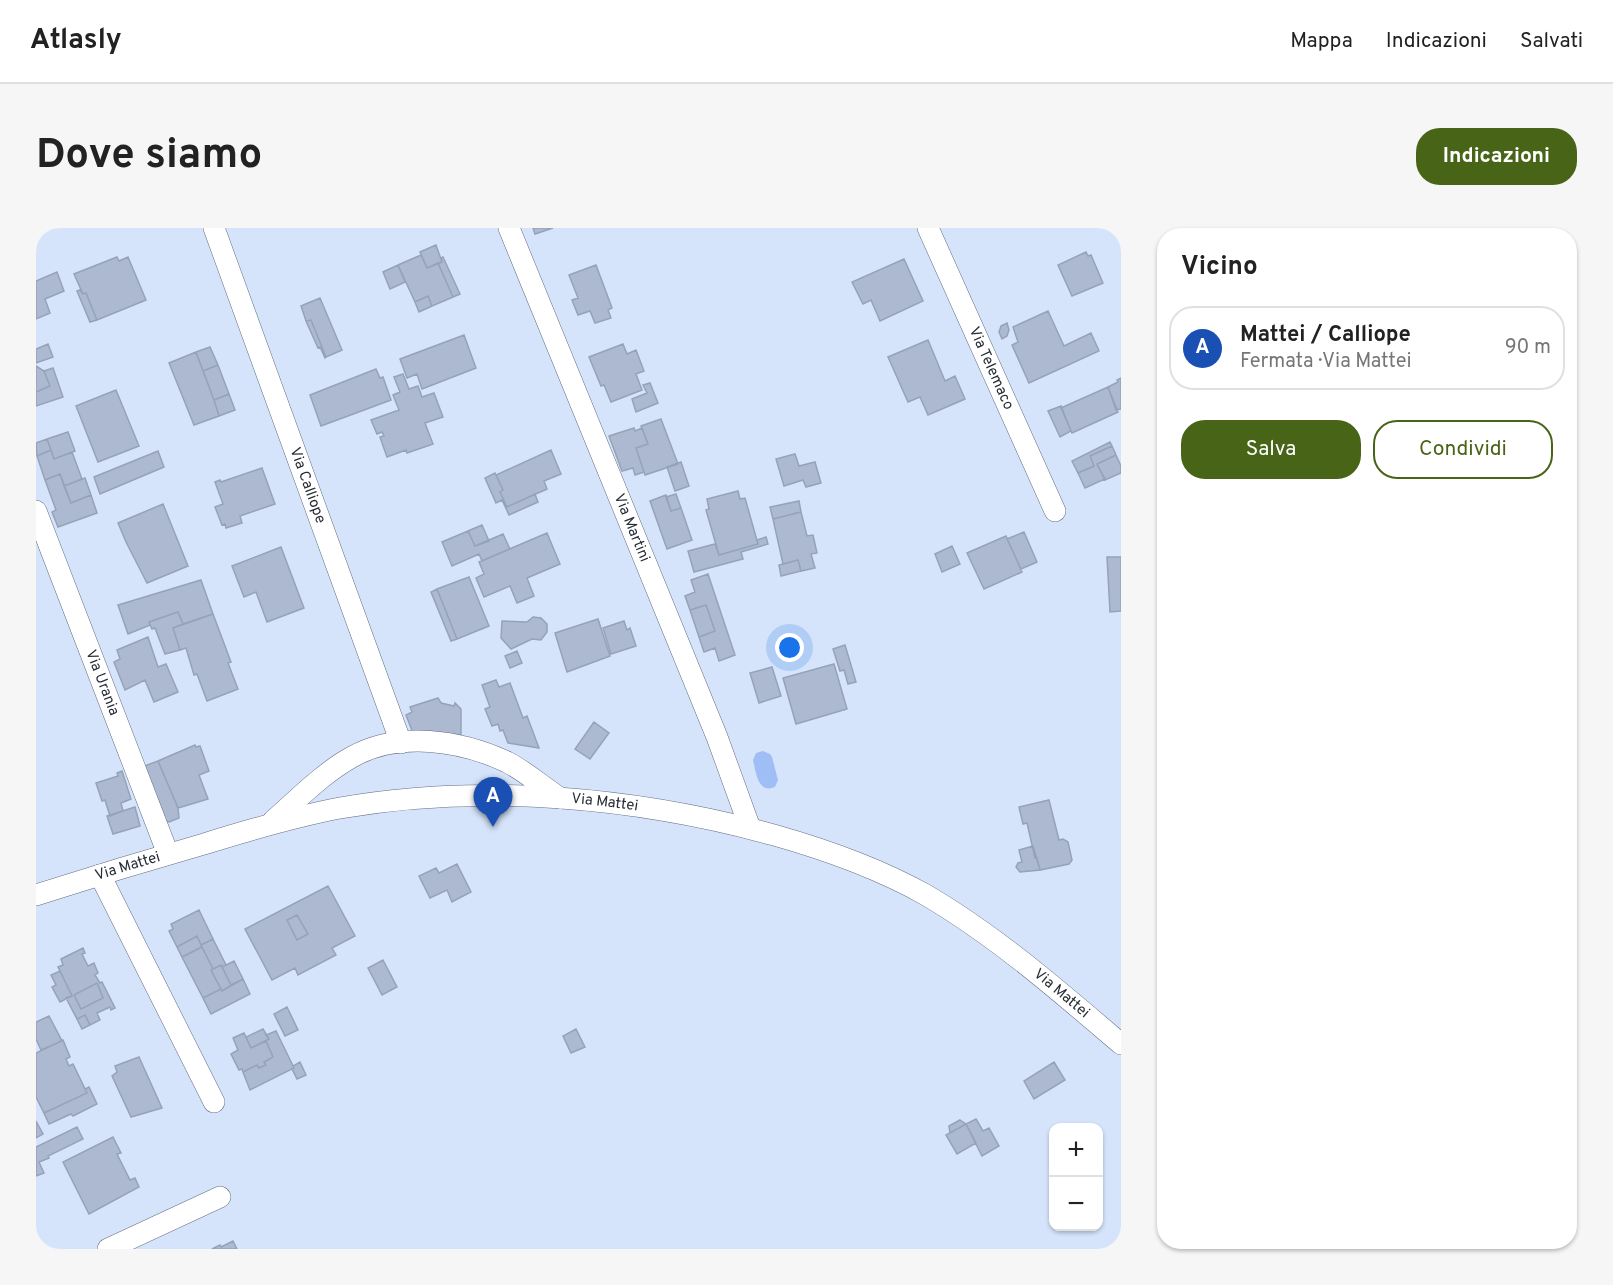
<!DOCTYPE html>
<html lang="it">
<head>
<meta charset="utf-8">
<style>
  :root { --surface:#fff; --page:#f6f6f6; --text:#222; --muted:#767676; --line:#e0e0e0; --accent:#486417 }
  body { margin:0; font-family:Overpass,sans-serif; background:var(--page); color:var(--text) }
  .controls { position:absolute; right:18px; bottom:18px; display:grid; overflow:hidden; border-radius:12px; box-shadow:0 2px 4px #0004 }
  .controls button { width:54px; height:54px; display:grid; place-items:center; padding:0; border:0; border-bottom:2px solid var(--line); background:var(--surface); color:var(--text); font:30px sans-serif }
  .you { position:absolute; left:754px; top:420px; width:21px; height:21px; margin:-15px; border:4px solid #fff; border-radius:50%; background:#1a73e8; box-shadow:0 0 0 9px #1a73e833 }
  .badge { display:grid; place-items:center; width:39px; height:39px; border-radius:50%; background:var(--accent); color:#fff; font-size:20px; font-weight:700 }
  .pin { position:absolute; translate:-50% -50px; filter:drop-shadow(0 2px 3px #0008) }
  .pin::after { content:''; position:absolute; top:32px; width:21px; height:18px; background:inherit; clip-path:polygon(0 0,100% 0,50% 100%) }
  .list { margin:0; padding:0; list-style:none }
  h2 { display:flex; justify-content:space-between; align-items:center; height:78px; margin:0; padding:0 24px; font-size:26px }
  h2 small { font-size:20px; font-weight:400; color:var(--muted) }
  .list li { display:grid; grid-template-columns:39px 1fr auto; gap:18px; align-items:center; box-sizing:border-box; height:84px; margin:0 12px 12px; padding:0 12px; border:2px solid var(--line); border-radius:24px }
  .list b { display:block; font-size:22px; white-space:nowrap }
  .list p { margin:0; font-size:20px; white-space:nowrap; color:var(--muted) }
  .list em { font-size:20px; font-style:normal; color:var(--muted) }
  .actions { display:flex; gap:12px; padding:18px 24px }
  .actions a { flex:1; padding:14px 0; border:2px solid var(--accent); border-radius:24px; text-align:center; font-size:21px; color:var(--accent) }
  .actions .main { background:var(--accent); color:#fff }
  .map { position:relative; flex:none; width:1085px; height:1021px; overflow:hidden; border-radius:24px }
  header { display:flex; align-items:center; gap:36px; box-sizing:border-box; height:84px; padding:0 30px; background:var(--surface); border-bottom:2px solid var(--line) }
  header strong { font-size:28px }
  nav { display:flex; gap:33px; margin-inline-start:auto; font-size:21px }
  .intro { display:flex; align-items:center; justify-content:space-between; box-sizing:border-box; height:144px; padding:0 36px }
  h1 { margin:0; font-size:42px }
  .button { padding:15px 27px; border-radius:24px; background:var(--accent); color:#fff; font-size:21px; font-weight:700 }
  main { display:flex; gap:36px; padding:0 36px }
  aside { flex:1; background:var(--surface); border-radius:24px; box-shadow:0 2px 4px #0004 }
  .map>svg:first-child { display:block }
  .water { fill:#9fbef5 }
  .building { fill:#acb9d0; stroke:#95a2b8; stroke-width:1.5; fill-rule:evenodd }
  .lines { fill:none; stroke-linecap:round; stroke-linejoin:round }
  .street-casing { stroke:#626e83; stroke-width:22 }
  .street { stroke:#fff; stroke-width:21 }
  .labels { text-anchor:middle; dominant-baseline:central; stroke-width:5; stroke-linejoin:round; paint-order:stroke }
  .street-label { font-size:15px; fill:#282d36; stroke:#d6e4fb }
</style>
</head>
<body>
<header>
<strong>Atlasly</strong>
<nav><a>Mappa</a><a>Indicazioni</a><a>Salvati</a></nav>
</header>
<div class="intro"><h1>Dove siamo</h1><a class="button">Indicazioni</a></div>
<main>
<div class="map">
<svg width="1085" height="1021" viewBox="0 0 1085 1021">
  <rect width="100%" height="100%" fill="#d6e4fb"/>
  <path class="water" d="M727,523L734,526L736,529L742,552L739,559C722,566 720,545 717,532L720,525Z"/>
  <path class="building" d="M497,0H517L499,6Z
    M400,17L406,34L391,40L384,24Z
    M1050,24L1052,28L1055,27L1067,55L1036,68L1022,37Z
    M385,27L391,40L402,35L417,69L396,78L392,68L379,74L362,37Z
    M81,29L83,33L92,29L110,72L61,92L50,65L47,66L38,46Z
    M407,29L424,66L417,69L402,35L406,34L405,30Z
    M868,31L887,73L844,93L835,72L827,76L816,54Z
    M362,37L369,54L354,61L347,44Z
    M560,37L576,80L572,82L575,90L559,95L554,83L542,87L536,72L542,70L533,47Z
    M21,44L28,63L9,71L14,85L0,91V53Z
    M44,62L47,66L50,65L61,92L54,94L41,63Z
    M392,68L396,78L383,84L379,74Z
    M284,70L306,122L290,129L275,92L270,93L265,78Z
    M1012,83L1028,118L1055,105L1063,123L993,155L976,117L982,114L977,99Z
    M275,92L290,129L289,130L284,119L282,120L270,93Z
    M971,95L973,102L971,108L966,111L963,104L965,98Z
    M428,107L440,140L386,161L381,146L371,150L364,131Z
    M892,112L909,153L919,148L929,171L892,187L884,169L872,174L852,129Z
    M12,116L17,129L0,135V121Z
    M587,116L591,126L600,122L608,143L600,146L606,162L575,174L568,157L565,158L553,129Z
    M174,119L182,137L167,143L160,124Z
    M160,124L178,172L183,188L158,197L133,135Z
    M182,137L193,166L178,172L167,143Z
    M0,138L8,143L14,158L0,164Z
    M17,140L27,169L0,178V164L14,158L8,143Z
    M340,141L344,150L347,149L355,172L285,198L274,167Z
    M367,146L373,161L382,158L386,169L398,165L407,189L389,195L397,216L371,225L370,222L351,229L344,209L348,208L346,204L341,206L335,192L363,182L357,167L364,164L358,149Z
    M1085,150V181L1080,182L1072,159L1082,154L1081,152Z
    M614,155L622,175L600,184L596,171L611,165L607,157Z
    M1072,159L1082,184L1036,205L1025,180Z
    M80,162L103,218L62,234L40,178Z
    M193,166L199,182L183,188L178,172Z
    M1025,178L1035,203L1024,209L1012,183Z
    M625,191L642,236L609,247L600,220L612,216L605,198Z
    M598,200L599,203L606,200L612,216L600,220L608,244L599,247L597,240L586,243L573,208Z
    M32,204L39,223L18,231L11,211Z
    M11,211L15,222L1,228L0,215Z
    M1074,214L1076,218L1054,228L1058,238L1042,245L1036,233Z
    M1076,218L1080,227L1061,236L1069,251L1049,260L1042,245L1058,238L1054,228Z
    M15,222L18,231L36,224L46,251L28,258L24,246L9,252L1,228Z
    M515,222L525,246L508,253L511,261L471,279L464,264L467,262L460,247Z
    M122,223L128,239L64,266L58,249Z
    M759,226L763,238L779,234L785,255L770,259L767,252L748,258L740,231Z
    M1080,227L1085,238V245L1069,252L1061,236Z
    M645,234L653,258L639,263L631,239Z
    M226,240L239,276L204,288L206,295L190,300L189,296L186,297L179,279L187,276L179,254L184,252L185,254Z
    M459,245L467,262L464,264L471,279L499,266L502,274L473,287L466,272L460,275L449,250Z
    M24,246L35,275L55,267L61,285L22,299L16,284L20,282L9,252Z
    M49,250L55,267L35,275L28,258Z
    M702,263L704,271L709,270L722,316L683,327L670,282L673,281L671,271Z
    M640,266L645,280L635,283L630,269Z
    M630,267L635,283L645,280L656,312L631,321L614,273Z
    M763,273L765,284L737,291L734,279Z
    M127,276L152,338L111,355L90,314L82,295Z
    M765,284L771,308L777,307L781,325L775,326L779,340L765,343L762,332L747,336L737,291Z
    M446,297L453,313L439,318L432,303Z
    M432,303L439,318L467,306L474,321L446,333L443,326L416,338L406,314Z
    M988,304L1001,334L985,341L971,311Z
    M511,305L524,336L491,350L498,368L481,375L474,358L448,369L440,350L448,346L443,334Z
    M970,308L986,344L948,361L931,325Z
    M730,309L732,316L705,324L707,331L658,344L652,323L679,316L683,327L722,316L721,312Z
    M916,318L924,336L906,344L899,326Z
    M245,319L268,380L231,394L220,364L208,369L196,338Z
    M1071,329H1085V383L1074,384Z
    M762,332L765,343L745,348L743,337Z
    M672,346L699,427L683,433L679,420L668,424L663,409L679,403L670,377L654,382L649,368L659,364L655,352Z
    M433,349L453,398L421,411L401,361Z
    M165,352L177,386L147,396L142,384L113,394L114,397L92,406L82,377Z
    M401,361L421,411L415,413L395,364Z
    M670,377L679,403L663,409L654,382Z
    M142,384L147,396L137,400L144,422L129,426L119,400L116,401L113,394Z
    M177,386L195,434L192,435L202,461L171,473L161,446L158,447L150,420L144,422L137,400Z
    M497,389L505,390L511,396V404L505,412L496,411L475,421L465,410L466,393L491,394Z
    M562,391L574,428L531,444L519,405Z
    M588,393L591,402L594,400L600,418L575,426L567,400Z
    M112,409L122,439L130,436L142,464L118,474L109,452L89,462L78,434L84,431L81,422Z
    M809,417L820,454L812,456L808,442L804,443L797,421Z
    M481,423L486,435L474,440L469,428Z
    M798,436L811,481L760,496L747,450Z
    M736,439L745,468L723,475L714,445Z
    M460,452L463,459L474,455L487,490L491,488L503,520L472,515L467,502L464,503L462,496L456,498L449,481L454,479L446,457Z
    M402,470L405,475L418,478L419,475L425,481V507L393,504L377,505L370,487L376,484L374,479Z
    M558,494L573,505L554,531L539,521Z
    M159,517L160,519L164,518L173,543L163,547L172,571L142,580L122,533Z
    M122,533L142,580L143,590L133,594L126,592L106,539Z
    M86,543L95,571L85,575L87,583L74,588L69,572L66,573L60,555L82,548L81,545Z
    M1013,572L1023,612L1027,611L1032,614L1036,632L1033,636L1004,642L1001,630H999L991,595L987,596L983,579Z
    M99,579L104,598L77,606L71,588Z
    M997,618L1004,642L984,644L980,639L982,635L986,634L983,622Z
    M421,636L435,664L416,674L411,662L394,670L383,648L400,640L403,645Z
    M292,658L319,708L296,720L300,727L262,747L259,740L236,752L209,701ZM261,687L272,706L261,712L251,692Z
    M163,682L177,711L165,717L161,708L141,719L133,703L137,701L135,696Z
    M261,687L272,706L261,712L251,692Z
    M161,708L166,719L146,729L141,719Z
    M177,711L190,737L186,739L185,737L177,741L165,717Z
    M166,719L177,741L175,742L185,761L167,770L146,729Z
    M47,720L49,725L46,726L52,738L58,735L62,745L59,747L64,755L66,754L79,780L75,782L74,779L61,785L64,792L54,797L49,787L41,791L30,770L36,768L22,739L27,737L25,731ZM61,755L67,770L45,781L38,767Z
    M347,732L361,759L346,767L332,740Z
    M198,733L207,751L195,757L186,739Z
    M185,737L195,757L186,763L175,742Z
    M24,743L36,768L24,774L16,759L20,757L15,747Z
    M207,751L214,766L175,786L167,770L185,761L186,763Z
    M61,755L67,770L45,781L38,767Z
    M251,779L262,802L249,808L238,786Z
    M49,787L54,797L46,801L41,791Z
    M13,788L26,813L5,822L0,811V794Z
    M227,801L233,811L215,820L210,809Z
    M540,801L549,819L535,825L527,808Z
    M240,803L258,840L214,862L207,844L221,837L223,840L230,837L228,834L237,829L230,813L233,811L230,807Z
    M208,805L215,820L230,813L237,829L228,834L230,837L223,840L221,837L207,844L206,841L203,842L195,826L202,822L197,810Z
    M27,812L34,829L30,831L33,838L37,836L51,865L8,885L0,869V825Z
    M103,829L126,880L95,889L76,848L81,844L79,838Z
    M264,834L270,847L261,851L256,841L258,840L257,838Z
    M1018,834L1029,852L998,871L988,853Z
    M53,859L61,876L37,888L35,886L13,896L8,885L51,865L49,861Z
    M940,891L947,903L953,900L963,918L946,928L930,896Z
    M924,892L930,896L914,905L913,898Z
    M0,893L7,906L0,910Z
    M930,896L940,915L921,926L910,907Z
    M41,899L47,911L12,928L13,930L3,934L8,945L0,948V919Z
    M77,909L85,925L81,926L94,952L99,950L103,959L53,986L27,934Z
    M197,1013L201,1021H176L184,1017L185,1019Z"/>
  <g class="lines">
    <g class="street-casing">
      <g id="street">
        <path id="s1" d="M178,0L365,515"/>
        <path id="s2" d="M473,0L681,509L714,600"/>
        <path id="s3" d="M892,0L1019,283"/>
        <path id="s4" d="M0,283L132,626"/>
        <path d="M237,593C262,571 287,545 316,529C363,503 424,512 471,534C489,543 507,559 524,570"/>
        <path d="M64,647L178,874"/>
        <path id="s5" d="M0,667C56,649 112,632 168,616C213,602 257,589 304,580C445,555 600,569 738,607C791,622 842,640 890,667C960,708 1023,763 1085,816"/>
        <path d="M72,1021L184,969"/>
      </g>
    </g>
    <use href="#street" class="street"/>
  </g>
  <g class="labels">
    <g class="street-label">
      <text stroke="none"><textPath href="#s3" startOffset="154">Via Telemaco</textPath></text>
      <text stroke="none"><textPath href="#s1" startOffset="274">Via Calliope</textPath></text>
      <text stroke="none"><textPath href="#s2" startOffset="324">Via Martini</textPath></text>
      <text stroke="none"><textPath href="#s4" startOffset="184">Via Urania</textPath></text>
      <text stroke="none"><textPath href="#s5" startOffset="582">Via Mattei</textPath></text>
      <text stroke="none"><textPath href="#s5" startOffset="96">Via Mattei</textPath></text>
      <text stroke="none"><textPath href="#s5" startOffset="1086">Via Mattei</textPath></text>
    </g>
  </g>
</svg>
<div class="controls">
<button>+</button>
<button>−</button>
</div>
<div class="you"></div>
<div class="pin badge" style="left:457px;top:599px;background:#1a4fb4">A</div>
</div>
<aside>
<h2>Vicino<small></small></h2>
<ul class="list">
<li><span class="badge" style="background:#1a4fb4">A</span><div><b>Mattei / Calliope</b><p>Fermata · Via Mattei</p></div><em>90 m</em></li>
</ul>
<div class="actions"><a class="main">Salva</a><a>Condividi</a></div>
</aside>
</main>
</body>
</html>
